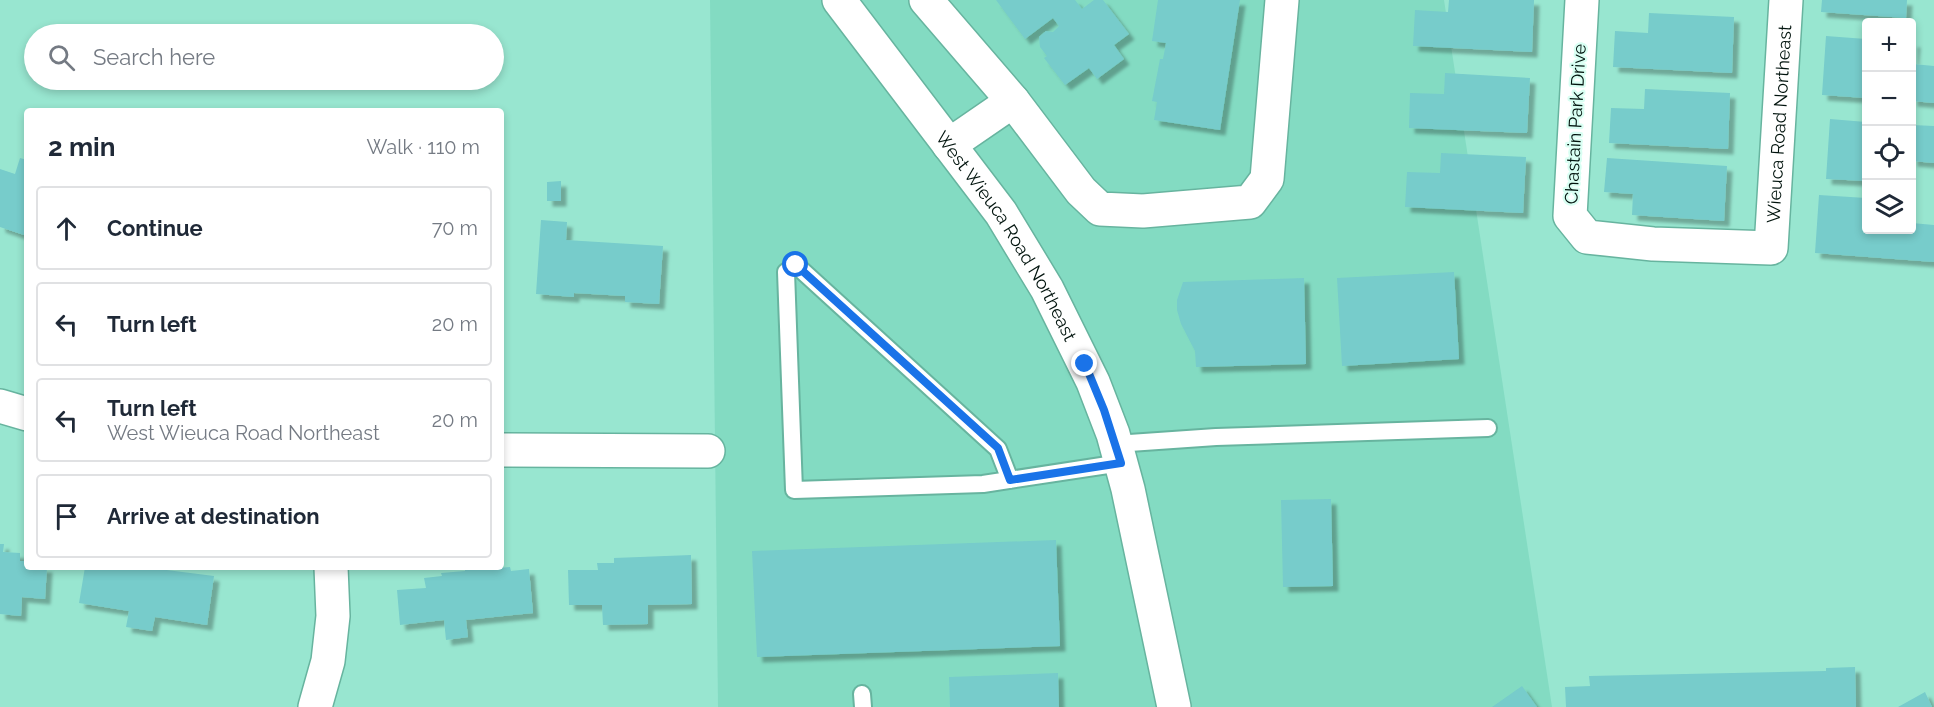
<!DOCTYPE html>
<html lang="en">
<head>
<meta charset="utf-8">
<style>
  :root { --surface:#fff; --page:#f2f2f3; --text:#1f2937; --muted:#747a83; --line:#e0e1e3 }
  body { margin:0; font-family:Raleway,sans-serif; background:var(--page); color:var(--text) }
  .controls { position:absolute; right:18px; top:18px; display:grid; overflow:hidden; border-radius:6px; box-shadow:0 3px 9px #0003 }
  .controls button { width:54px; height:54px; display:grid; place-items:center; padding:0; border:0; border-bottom:2px solid var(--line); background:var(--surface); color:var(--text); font:30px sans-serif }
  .stop { position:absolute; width:18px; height:18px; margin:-14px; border:4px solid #1a73e8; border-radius:50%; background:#fff }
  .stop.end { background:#1a73e8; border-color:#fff; box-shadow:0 2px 6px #0008 }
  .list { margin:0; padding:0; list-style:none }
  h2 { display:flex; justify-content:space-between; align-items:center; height:78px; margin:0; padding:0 24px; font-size:26px }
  h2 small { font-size:20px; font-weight:400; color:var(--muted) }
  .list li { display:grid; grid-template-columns:39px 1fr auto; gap:18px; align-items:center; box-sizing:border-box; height:84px; margin:0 12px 12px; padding:0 12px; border:2px solid var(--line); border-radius:6px }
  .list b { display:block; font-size:22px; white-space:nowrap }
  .list p { margin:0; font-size:20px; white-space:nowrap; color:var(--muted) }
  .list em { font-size:20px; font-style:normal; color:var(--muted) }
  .icon { flex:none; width:33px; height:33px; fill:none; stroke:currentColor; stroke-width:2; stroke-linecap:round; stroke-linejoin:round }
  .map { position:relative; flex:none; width:1934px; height:707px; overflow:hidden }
  .search { position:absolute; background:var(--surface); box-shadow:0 3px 9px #0003; left:24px; top:24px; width:480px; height:66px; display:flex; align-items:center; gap:15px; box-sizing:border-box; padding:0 21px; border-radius:33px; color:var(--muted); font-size:22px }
  .panel { position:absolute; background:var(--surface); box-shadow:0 3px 9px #0003; left:24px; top:108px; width:480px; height:462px; border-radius:6px }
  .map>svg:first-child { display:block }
  .built { fill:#83dbc2 }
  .building { fill:#77cccb; filter:url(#shadow) }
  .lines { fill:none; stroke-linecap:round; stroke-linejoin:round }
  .lane-casing { stroke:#67b49f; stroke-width:20 }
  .street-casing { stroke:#67b49f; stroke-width:36 }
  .secondary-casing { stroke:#67b49f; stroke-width:36 }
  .lane { stroke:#fff; stroke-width:16 }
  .street { stroke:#fff; stroke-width:33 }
  .secondary { stroke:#fff; stroke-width:33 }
  .route { stroke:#1a73e8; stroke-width:8 }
  .labels { text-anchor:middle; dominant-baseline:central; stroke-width:4.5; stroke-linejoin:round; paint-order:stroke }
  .street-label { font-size:18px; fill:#00130d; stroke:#d9fff3 }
</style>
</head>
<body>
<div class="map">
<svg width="1934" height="707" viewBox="0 0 1934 707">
  <defs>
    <filter id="shadow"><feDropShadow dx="5.5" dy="5.5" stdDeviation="1.5" flood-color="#0004"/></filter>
  </defs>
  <rect width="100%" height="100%" fill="#98e6d0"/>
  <path class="built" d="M710,0H1444L1552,707H718Z"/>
  <path class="building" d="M996,0H1075L1082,9L1094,0H1103L1129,34L1114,45L1124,59L1097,79L1089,68L1065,85L1044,58L1047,56L1040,47L1039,37L1046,31L1053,32L1059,26L1053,18L1025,39Z
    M1158,0H1240L1220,130L1154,120L1157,102L1152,101L1160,59H1163L1166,43L1152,41Z
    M1449,0H1534L1532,52L1413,46L1415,10L1448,12Z
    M1822,0H1907L1906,18L1821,12Z
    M1649,13L1734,17L1732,73L1613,67L1615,31L1648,33Z
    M1826,36L1866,39V98L1822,95Z
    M1912,42H1915L1913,64L1934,66V103L1912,101Z
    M1445,73L1530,78L1527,133L1409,128L1410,93L1444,94Z
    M1645,89L1730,93L1728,149L1609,143L1611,108L1644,109Z
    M1830,119L1866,122V181L1826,179Z
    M1912,125L1934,126V163L1912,161Z
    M1441,153L1526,157L1523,213L1405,207L1407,172L1440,173Z
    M20,158L27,160V236L0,227V169L15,174Z
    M1607,158L1727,166L1724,221L1632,215L1633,194L1604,192Z
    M561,181V201H547V182Z
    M1819,195L1866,198V230H1912V223L1934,225V262L1815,253Z
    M541,220L567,222L566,240L663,246L659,304L625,302V296L574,293V297L536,294Z
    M1454,272L1459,359L1342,366L1337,278Z
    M1304,278L1306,364L1196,367L1195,351L1181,324L1177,310V300L1183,282Z
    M1331,499L1333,586L1283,587L1281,500Z
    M1056,540L1060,646L757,657L752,551Z
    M0,544H4L3,552L20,553V561H27V567H47L45,599L22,597L21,616L0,614Z
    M691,555L692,604L648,605V624L603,625L602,605H569L568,570H598L597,563H614V558Z
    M85,567H143L214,576L207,625L155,617L152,631L126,627L129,611L79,603Z
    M465,567H488V569L510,567L511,571L529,569L533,613L466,620L468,637L446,640L444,620L400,625L397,590L426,588L424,578L442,576L441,573L465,571Z
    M1855,667L1856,707H1566L1565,687L1590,686L1589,676L1826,671V668Z
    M1058,673L1059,707H950L949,677Z
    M1522,686L1537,707H1492Z
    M1925,692L1932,707H1898Z"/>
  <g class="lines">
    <g class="lane-casing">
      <path id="lane" d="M1115,444L1216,437L1488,428
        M1010,480L998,449L796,265L786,272L794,490L983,484L1121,463
        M862,694L863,707"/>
    </g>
    <g class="street-casing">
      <g id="street">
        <path d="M926,0L1013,101L1081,191L1100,209L1143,211L1250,202L1267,179L1282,0"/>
        <path id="s1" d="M1582,0L1570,216L1587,237L1653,244L1771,248L1786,0"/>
        <path d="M949,145L1013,101"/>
        <path d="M0,406L27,414"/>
        <path d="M501,450L708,451"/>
        <path d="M315,707L328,661L333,616L331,567"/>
      </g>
    </g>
    <g class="secondary-casing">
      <g id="secondary">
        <path id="s2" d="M839,0L1001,213L1047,289L1093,382L1113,434L1128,489L1174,707"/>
      </g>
    </g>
    <use href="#lane" class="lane"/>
    <use href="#street" class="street"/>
    <use href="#secondary" class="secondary"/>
  </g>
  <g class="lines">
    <path class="route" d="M796,265L998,448L1010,480L1121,463L1104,410L1085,364"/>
  </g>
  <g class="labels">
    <g class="street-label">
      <text transform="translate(1575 124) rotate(-87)">Chastain Park Drive</text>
      <text stroke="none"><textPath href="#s1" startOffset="552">Wieuca Road Northeast</textPath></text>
      <text stroke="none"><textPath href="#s2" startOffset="290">West Wieuca Road Northeast</textPath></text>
    </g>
  </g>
</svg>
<div class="controls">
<button>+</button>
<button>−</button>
<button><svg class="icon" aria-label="locate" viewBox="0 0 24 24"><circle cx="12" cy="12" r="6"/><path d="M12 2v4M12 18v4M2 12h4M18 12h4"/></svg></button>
<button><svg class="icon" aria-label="layers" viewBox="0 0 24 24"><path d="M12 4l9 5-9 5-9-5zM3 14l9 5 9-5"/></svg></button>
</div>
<div class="stop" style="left:796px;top:265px"></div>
<div class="stop end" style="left:1085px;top:364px"></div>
<div class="search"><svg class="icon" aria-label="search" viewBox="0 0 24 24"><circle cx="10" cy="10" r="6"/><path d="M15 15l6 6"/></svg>Search here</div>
<section class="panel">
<h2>2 min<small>Walk · 110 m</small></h2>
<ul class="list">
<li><svg class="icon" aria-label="ahead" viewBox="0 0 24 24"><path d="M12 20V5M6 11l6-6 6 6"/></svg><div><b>Continue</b></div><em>70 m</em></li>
<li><svg class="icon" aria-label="left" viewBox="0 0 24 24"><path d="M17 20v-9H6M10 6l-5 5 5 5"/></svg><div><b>Turn left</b></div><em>20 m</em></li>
<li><svg class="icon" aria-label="left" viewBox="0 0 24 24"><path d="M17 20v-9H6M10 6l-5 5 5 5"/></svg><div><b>Turn left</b><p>West Wieuca Road Northeast</p></div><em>20 m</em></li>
<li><svg class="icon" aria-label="arrive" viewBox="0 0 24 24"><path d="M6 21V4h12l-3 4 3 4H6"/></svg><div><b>Arrive at destination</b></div></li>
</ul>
</section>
</div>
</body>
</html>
